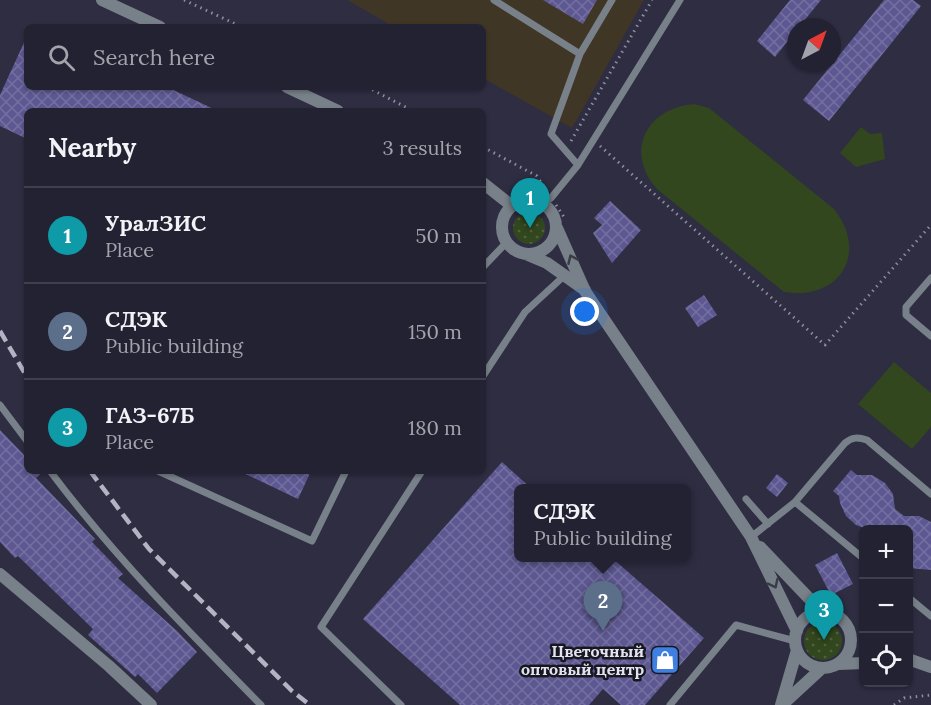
<!DOCTYPE html>
<html lang="en">
<head>
<meta charset="utf-8">
<style>
  :root { --surface:#222232; --page:#2a2a3a; --text:#f1f3f6; --muted:#a2a4ac; --line:#3f3f4d; --accent:#1fd5b0 }
  body { margin:0; font-family:Lora,serif; background:var(--page); color:var(--text) }
  .controls { position:absolute; right:18px; bottom:18px; display:grid; overflow:hidden; border-radius:9px; box-shadow:0 2px 4px #0004 }
  .controls button { width:54px; height:54px; display:grid; place-items:center; padding:0; border:0; border-bottom:2px solid var(--line); background:var(--surface); color:var(--text); font:30px sans-serif }
  .compass { position:absolute; left:787px; top:18px; width:54px; height:54px; border-radius:50%; background:var(--surface); box-shadow:0 2px 4px #0004; rotate:41deg }
  .you { position:absolute; left:585px; top:312px; width:21px; height:21px; margin:-15px; border:4px solid #fff; border-radius:50%; background:#1a73e8; box-shadow:0 0 0 9px #1a73e833 }
  .badge { display:grid; place-items:center; width:39px; height:39px; border-radius:50%; background:var(--accent); color:#fff; font-size:20px; font-weight:700 }
  .pin { position:absolute; translate:-50% -50px; filter:drop-shadow(0 2px 3px #0008) }
  .pin::after { content:''; position:absolute; top:32px; width:21px; height:18px; background:inherit; clip-path:polygon(0 0,100% 0,50% 100%) }
  .popup { position:absolute; left:514px; top:484px; width:177px; height:78px; box-sizing:border-box; display:grid; place-content:center; border-radius:9px; background:var(--surface); filter:drop-shadow(0 2px 4px #0005); font-size:20px; white-space:nowrap; color:var(--muted) }
  .popup b { font-size:22px; color:var(--text) }
  .popup::after { content:''; position:absolute; left:50%; top:100%; margin-left:-12px; border:12px solid transparent; border-top-color:var(--surface) }
  .list { margin:0; padding:0; list-style:none }
  h2 { display:flex; justify-content:space-between; align-items:center; height:78px; margin:0; padding:0 24px; font-size:26px }
  h2 small { font-size:20px; font-weight:400; color:var(--muted) }
  .list li { display:grid; grid-template-columns:39px 1fr auto; gap:18px; align-items:center; box-sizing:border-box; height:96px; padding:0 24px; border-top:2px solid var(--line) }
  .list b { display:block; font-size:22px; white-space:nowrap }
  .list p { margin:0; font-size:20px; white-space:nowrap; color:var(--muted) }
  .list em { font-size:20px; font-style:normal; color:var(--muted) }
  .icon { flex:none; width:33px; height:33px; fill:none; stroke:currentColor; stroke-width:2; stroke-linecap:round; stroke-linejoin:round }
  .map { position:relative; flex:none; width:931px; height:705px; overflow:hidden }
  .search { position:absolute; background:var(--surface); box-shadow:0 2px 4px #0004; left:24px; top:24px; width:462px; height:66px; display:flex; align-items:center; gap:15px; box-sizing:border-box; padding:0 21px; border-radius:9px; color:var(--muted); font-size:22px }
  .panel { position:absolute; background:var(--surface); box-shadow:0 2px 4px #0004; left:24px; top:108px; width:462px; height:366px; border-radius:9px }
  .map>svg:first-child { display:block }
  .commercial { fill:#403626 }
  .grass { fill:url(#grass-dots) }
  .green { fill:#32471e }
  .building { fill:url(#building-cross-hatch) }
  .lines { fill:none; stroke-linecap:round; stroke-linejoin:round }
  .path { stroke:#908fa0; stroke-width:3; stroke-dasharray:1.5 4.5; stroke-linecap:butt }
  .service { stroke:#788189; stroke-width:7 }
  .minor { stroke:#788189; stroke-width:12 }
  .rail { stroke:#b4b3c3; stroke-width:4.5; stroke-dasharray:12 6; stroke-linecap:butt }
  .oneway { stroke:#393c45 }
  .labels { text-anchor:middle; dominant-baseline:central; stroke-width:5; stroke-linejoin:round; paint-order:stroke }
  .poi-label { font-size:16px; font-weight:bold; fill:#e3e2f0; stroke:#171720; text-anchor:end }
</style>
</head>
<body>
<div class="map">
<svg width="931" height="705" viewBox="0 0 931 705">
  <defs>
    <pattern id="grass-dots" width="8" height="8" patternUnits="userSpaceOnUse" patternTransform="scale(1.5)"><rect width="8" height="8" fill="#32471e"/><path d="M2 2h.1M6 6h.1" fill="none" stroke="#50613f" stroke-width="1.8" stroke-linecap="round"/></pattern>
    <pattern id="building-cross-hatch" width="8" height="8" patternUnits="userSpaceOnUse" patternTransform="scale(1.5)"><rect width="8" height="8" fill="#5d5891"/><path d="M0 0l8 8M0 8l8-8" fill="none" stroke="#7470a1"/></pattern>
  </defs>
  <rect width="100%" height="100%" fill="#2e2d42"/>
  <path class="commercial" d="M347,0H644L572,128L483,78V27H394Z"/>
  <path class="grass" d="M513 228a16 16 0 1 1 32 0a16 16 0 1 1-32 0Z
    M804 641a19 19 0 1 1 38 0a19 19 0 1 1-38 0Z"/>
  <path class="green" d="M694,104L709,108L834,209C869,253 840,301 784,292L657,189C624,152 646,108 694,104Z
    M861,127L870,134L882,133L885,159L856,167L840,153Z
    M894,362L931,393V427L912,449L858,404Z"/>
  <path class="building" d="M543,0H597L583,24Z
    M790,0H821L799,27H796V31L775,57L757,41Z
    M884,0H913L921,6L829,121L803,100Z
    M27,36V87H167L218,111H27V139L0,126V95Z
    M610,201L641,230L612,263L593,233L602,225L594,218Z
    M704,295L717,315L698,327L685,308Z
    M0,430L27,458V471H44L36,478L95,539L92,542L123,574L118,578L177,631L197,652L157,693L138,674L135,677L88,635L93,629L18,556L15,558L0,542Z
    M502,462L532,489H519V558H612L704,638L645,705H621L603,689L589,705H460L363,619Z
    M851,470L857,475H872L885,483L893,494L895,509L904,516H919L931,522V570L909,568V530H869L856,525L846,516L840,503L839,496L833,491Z
    M239,471H311L298,499Z
    M777,474L788,483L777,497L766,488Z
    M837,553L853,584L831,595L815,565Z"/>
  <g class="lines">
    <path class="path" d="M184,0L242,27
      M367,87L413,111
      M571,141L652,0
      M600,146L825,345L931,225
      M483,147L537,176L546,190
      M556,205L564,217
      M894,705L904,698L931,695"/>
    <path class="service" d="M494,0L580,54
      M578,165L551,134L580,54L612,0
      M543,204L551,198L578,165L680,0
      M483,267L507,242
      M931,278L906,307V315L931,336
      M483,376L525,312L565,275
      M0,405L27,441
      M50,471C113,555 187,630 261,705
      M158,471L312,541L346,471
      M746,499L768,524
      M795,502L864,559
      M751,537L795,502L845,443C852,437 858,437 867,440L931,494
      M908,597L931,616
      M401,705L321,627L422,471
      M670,705L736,625L795,641"/>
    <path class="minor" d="M102,0L160,27
      M287,87L338,111
      M483,183L512,206
      M502 227a27 27 0 1 1 54 0a27 27 0 1 1-54 0Z
      M557,228L585,291L751,537L797,631
      M528,255L547,263L585,290
      M760,547L822,612
      M0,574L109,666L151,705
      M795 640a28 28 0 1 1 56 0a28 28 0 1 1-56 0Z
      M908,659L931,667
      M839,664L864,663
      M781,705L797,650
      M782,705L822,668"/>
    <path class="rail" d="M0,331L27,377
      M90,471L149,549L292,691L310,705"/>
  </g>
  <defs><path id="oneway-chevron" d="M-2-3.5L2.5 0L-2 3.5" fill="none" stroke-width="1.6" stroke-linecap="round" stroke-linejoin="round" transform="scale(1.5)"/></defs>
  <g class="oneway">
    <use href="#oneway-chevron" transform="translate(572 259) rotate(-114)"/>
    <use href="#oneway-chevron" transform="translate(774 584) rotate(64)"/>
  </g>
  <defs>
    <g id="shop-square" transform="scale(1.5)"><rect x="-9" y="-9" width="18" height="18" rx="4" fill="#3f7fe0" stroke="#171720"/><path d="M-5-2.5h2.3a2.7 3.5 0 0 1 5.4 0H5L5.5 6h-11ZM-1.5-2.5h3a1.5 2.3 0 0 0-3 0Z" fill="#fff"/></g>
  </defs>
  <g fill-rule="evenodd">
    <use href="#shop-square" x="665" y="660"/>
  </g>
  <g class="labels">
    <g class="poi-label">
      <text x="644" y="651">Цветочный<tspan x="644" dy="18">оптовый центр</tspan></text>
    </g>
  </g>
</svg>
<div class="controls">
<button>+</button>
<button>−</button>
<button><svg class="icon" aria-label="locate" viewBox="0 0 24 24"><circle cx="12" cy="12" r="6"/><path d="M12 2v4M12 18v4M2 12h4M18 12h4"/></svg></button>
</div>
<svg class="compass" viewBox="-18 -18 36 36"><path d="M0-13l5 13h-10z" fill="#e53935"/><path d="M0 13l5-13h-10z" fill="#a2a4ac"/></svg>
<div class="you"></div>
<div class="pin badge" style="left:530px;top:228px;background:#0f9aa8">1</div>
<div class="pin badge" style="left:603px;top:631px;background:#5c6f8a">2</div>
<div class="popup"><b>СДЭК</b>Public building</div>
<div class="pin badge" style="left:824px;top:640px;background:#0f9aa8">3</div>
<div class="search"><svg class="icon" aria-label="search" viewBox="0 0 24 24"><circle cx="10" cy="10" r="6"/><path d="M15 15l6 6"/></svg>Search here</div>
<section class="panel">
<h2>Nearby<small>3 results</small></h2>
<ul class="list">
<li><span class="badge" style="background:#0f9aa8">1</span><div><b>УралЗИС</b><p>Place</p></div><em>50 m</em></li>
<li><span class="badge" style="background:#5c6f8a">2</span><div><b>СДЭК</b><p>Public building</p></div><em>150 m</em></li>
<li><span class="badge" style="background:#0f9aa8">3</span><div><b>ГАЗ-67Б</b><p>Place</p></div><em>180 m</em></li>
</ul>
</section>
</div>
</body>
</html>
